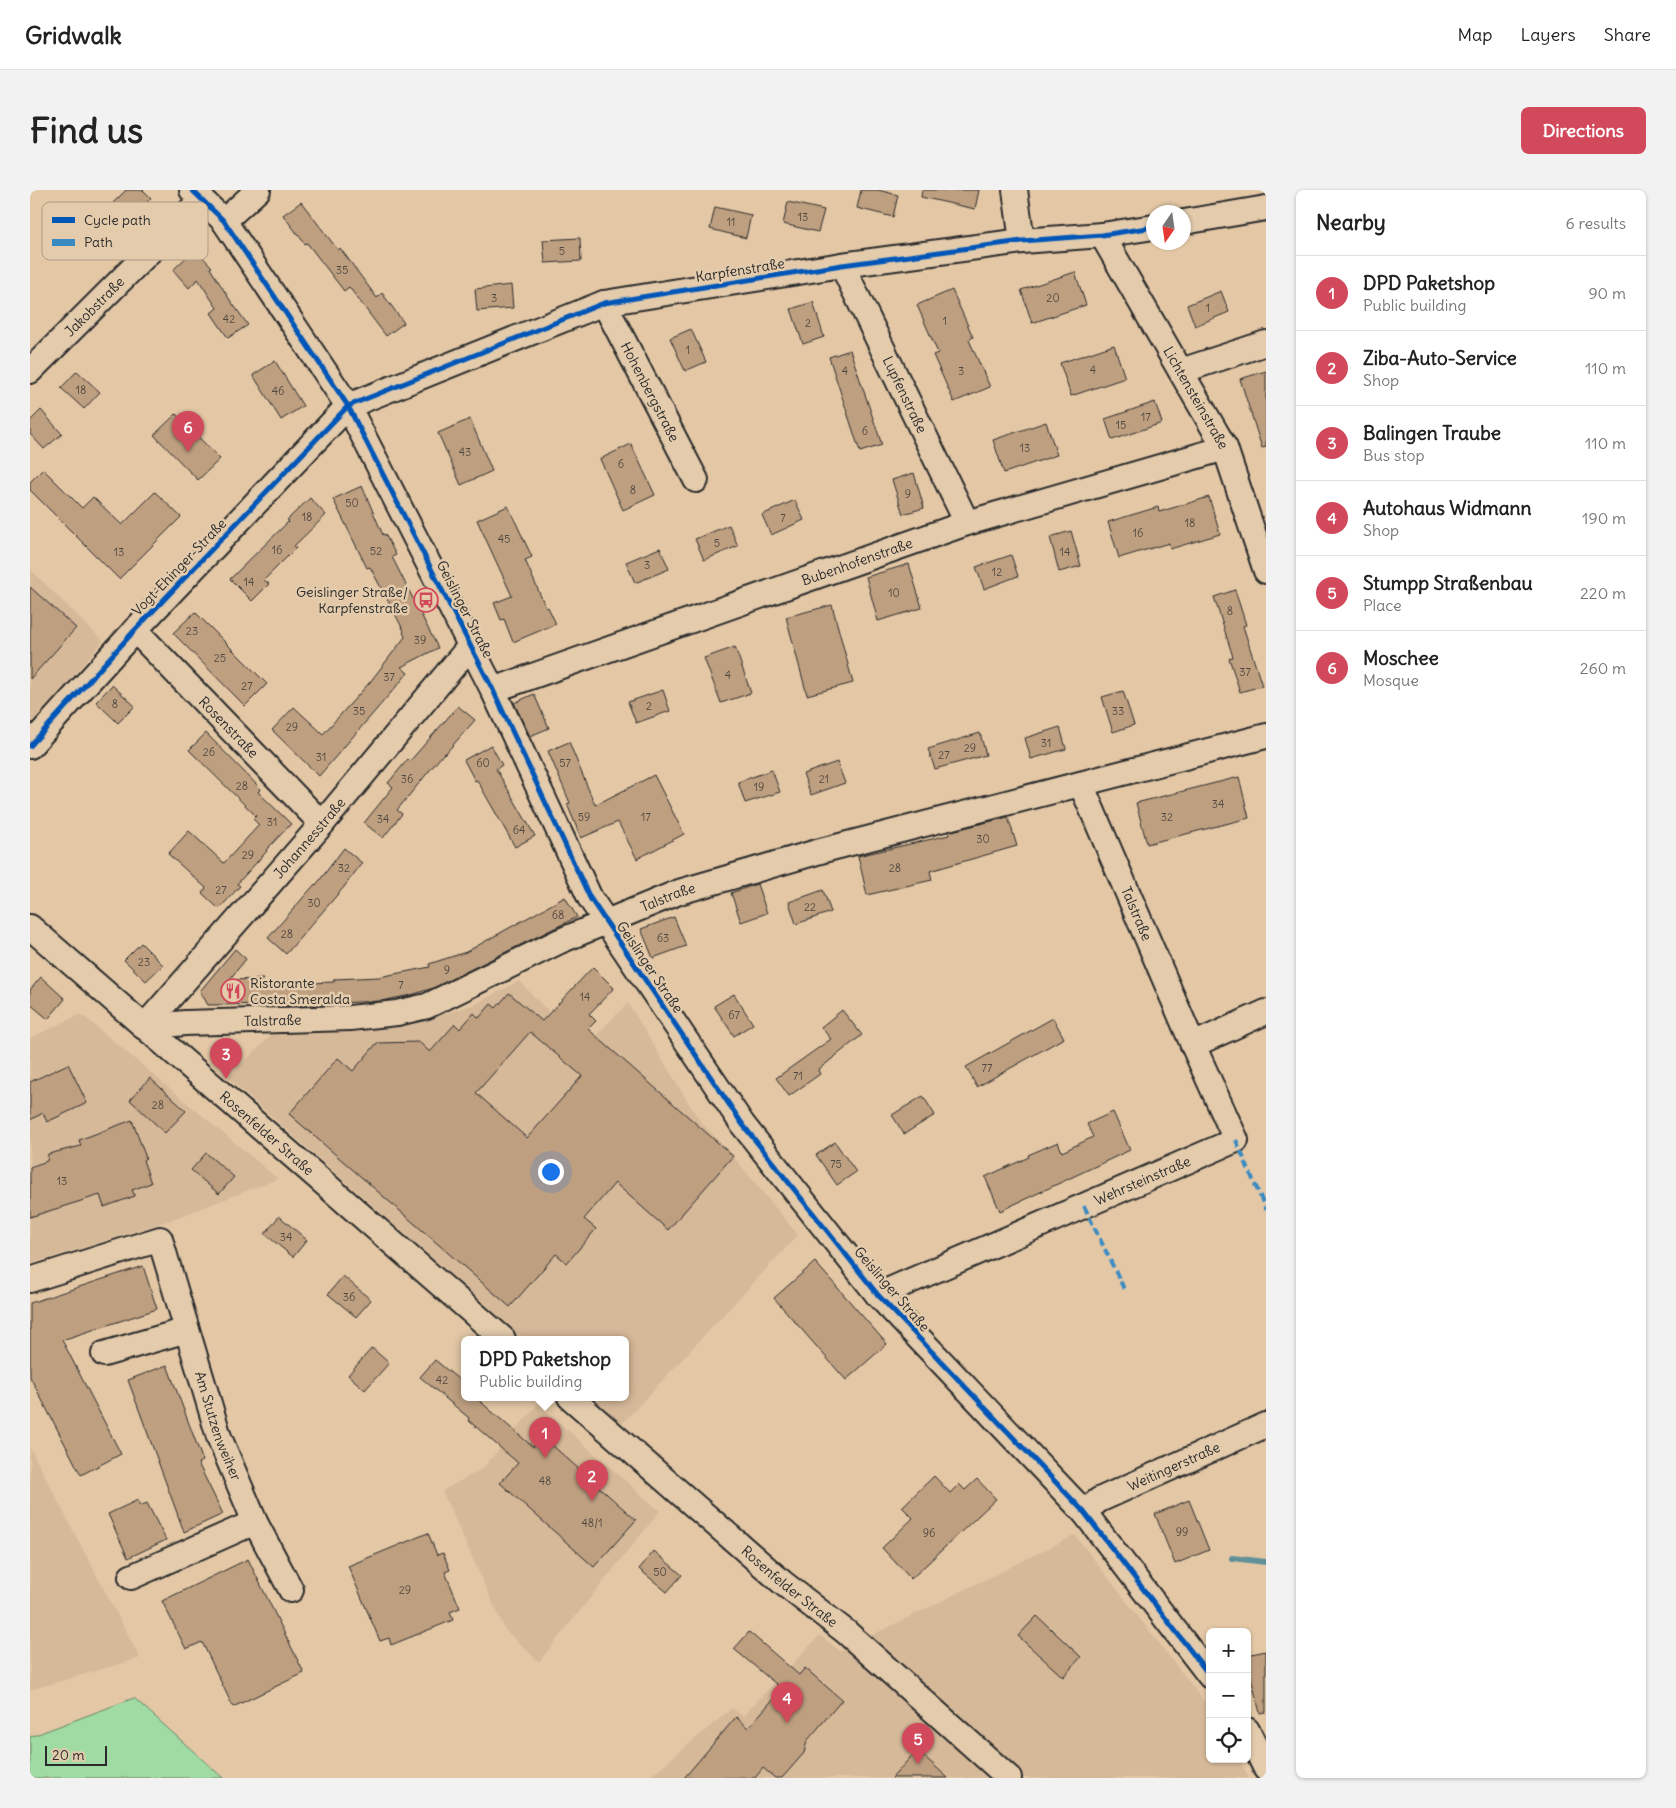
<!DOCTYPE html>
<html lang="en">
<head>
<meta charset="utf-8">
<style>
  :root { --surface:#fff; --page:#f2f2f2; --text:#222; --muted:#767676; --line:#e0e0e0; --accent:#d1495b }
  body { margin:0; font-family:Delius,sans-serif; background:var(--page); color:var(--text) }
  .controls { position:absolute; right:15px; bottom:15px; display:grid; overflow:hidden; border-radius:8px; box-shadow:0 1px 4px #0004 }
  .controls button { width:45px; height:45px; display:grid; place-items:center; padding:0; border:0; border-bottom:1px solid var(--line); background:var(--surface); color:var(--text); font:25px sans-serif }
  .compass { position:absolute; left:1116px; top:15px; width:45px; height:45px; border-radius:50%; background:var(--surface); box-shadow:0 1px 4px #0004; rotate:193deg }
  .scale { position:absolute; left:15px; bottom:12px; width:62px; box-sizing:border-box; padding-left:5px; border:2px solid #2b2b2b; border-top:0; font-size:14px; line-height:18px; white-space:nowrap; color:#2b2b2b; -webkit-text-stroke:4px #e3cbac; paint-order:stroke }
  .you { position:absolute; left:520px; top:981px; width:18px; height:18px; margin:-12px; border:4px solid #fff; border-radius:50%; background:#1a73e8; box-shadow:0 0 0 8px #1a73e833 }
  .badge { display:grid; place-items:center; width:32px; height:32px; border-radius:50%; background:var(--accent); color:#fff; font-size:16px; font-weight:700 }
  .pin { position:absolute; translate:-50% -41px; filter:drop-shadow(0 1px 2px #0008) }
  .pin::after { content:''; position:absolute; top:26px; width:18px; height:15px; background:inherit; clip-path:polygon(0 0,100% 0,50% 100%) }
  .popup { position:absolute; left:431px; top:1146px; width:168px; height:65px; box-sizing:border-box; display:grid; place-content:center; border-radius:8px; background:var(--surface); filter:drop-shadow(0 1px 4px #0005); font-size:16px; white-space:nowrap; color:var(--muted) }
  .popup b { font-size:19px; color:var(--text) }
  .popup::after { content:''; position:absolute; left:50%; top:100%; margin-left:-10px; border:10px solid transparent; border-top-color:var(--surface) }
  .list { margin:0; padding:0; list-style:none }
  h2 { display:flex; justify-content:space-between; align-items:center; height:65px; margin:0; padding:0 20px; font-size:21px }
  h2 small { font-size:16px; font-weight:400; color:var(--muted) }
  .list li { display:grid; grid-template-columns:32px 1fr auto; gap:15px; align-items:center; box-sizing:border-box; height:75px; padding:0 20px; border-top:1px solid var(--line) }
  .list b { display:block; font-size:19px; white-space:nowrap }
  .list p { margin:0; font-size:16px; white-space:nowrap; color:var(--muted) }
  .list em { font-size:16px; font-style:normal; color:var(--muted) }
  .icon { flex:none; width:28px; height:28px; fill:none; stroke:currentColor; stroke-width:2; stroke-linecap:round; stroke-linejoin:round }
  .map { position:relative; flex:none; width:1236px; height:1588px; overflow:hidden; border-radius:8px }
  header { display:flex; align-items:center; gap:30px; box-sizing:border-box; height:70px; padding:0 25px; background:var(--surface); border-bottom:1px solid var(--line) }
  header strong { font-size:24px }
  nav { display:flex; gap:28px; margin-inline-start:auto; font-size:18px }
  .intro { display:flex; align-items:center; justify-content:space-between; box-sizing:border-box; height:120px; padding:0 30px }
  h1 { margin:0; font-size:35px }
  .button { padding:12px 22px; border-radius:8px; background:var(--accent); color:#fff; font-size:18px; font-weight:700 }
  main { display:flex; gap:30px; padding:0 30px }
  aside { flex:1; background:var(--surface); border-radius:8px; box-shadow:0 1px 4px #0004 }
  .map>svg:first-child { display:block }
  .built { fill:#d6b999 }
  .green { fill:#9fdba2; stroke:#658366 }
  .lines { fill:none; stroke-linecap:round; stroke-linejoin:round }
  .stream { stroke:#609098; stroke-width:6 }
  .building { fill:#be9f80; stroke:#2b2b2b; fill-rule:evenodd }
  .minor-casing { stroke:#2b2b2b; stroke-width:28 }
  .minor { stroke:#e3cbac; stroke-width:24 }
  .quiet { stroke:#3a8ac2; stroke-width:4; stroke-dasharray:8 4; stroke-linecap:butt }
  .cycleway-casing { stroke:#e3cbac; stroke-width:8 }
  .cycleway { stroke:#0057b8; stroke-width:5 }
  .labels { text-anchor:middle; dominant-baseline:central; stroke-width:5; stroke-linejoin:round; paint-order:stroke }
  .number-label { font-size:11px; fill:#504840 }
  .street-label { font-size:14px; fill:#2b2b2b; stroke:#e3cbac }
  .poi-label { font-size:14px; fill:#2b2b2b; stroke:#e3cbac; text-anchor:end }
  .key { fill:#e3cbac; stroke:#ac9b85; stroke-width:1 }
  .key-label { font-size:14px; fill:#2b2b2b }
</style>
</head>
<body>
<header>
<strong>Gridwalk</strong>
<nav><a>Map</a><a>Layers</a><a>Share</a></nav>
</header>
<div class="intro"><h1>Find us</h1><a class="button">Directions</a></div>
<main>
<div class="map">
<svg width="1236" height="1588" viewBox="0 0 1236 1588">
  <rect width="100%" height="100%" fill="#e4c8a6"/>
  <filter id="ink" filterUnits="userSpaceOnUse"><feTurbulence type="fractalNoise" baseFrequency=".02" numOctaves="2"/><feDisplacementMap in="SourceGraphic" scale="10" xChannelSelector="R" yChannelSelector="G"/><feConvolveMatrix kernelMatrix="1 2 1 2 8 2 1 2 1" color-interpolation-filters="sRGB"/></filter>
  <g filter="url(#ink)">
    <path class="built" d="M0,379L73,451L0,538Z
      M489,791L554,858L598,813L669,930L703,966L768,1045L591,1235L559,1207H595V1149H494L198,888L242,844L382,834L445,814Z
      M51,824L248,989L135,1032L0,1074V848Z
      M508,1214L630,1321L509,1472L475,1440L412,1301L452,1279Z
      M0,1258L110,1468L0,1500Z
      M1045,1345L1180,1519V1569H1209L1219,1588H618L702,1518L713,1526L790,1445L810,1461Z"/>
    <path class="green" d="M104,1508L193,1588H0V1547Z"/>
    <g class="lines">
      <path class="stream" d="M1202,1368L1236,1372"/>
    </g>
    <path class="building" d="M96,0H113L121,8L99,30L83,13Z
      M831,0H848L868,5L863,27L827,18Z
      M892,0H949L945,19L891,7Z
      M271,12L308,60L310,58L347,108L352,103L374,133L356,146L319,97L314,101L277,53L275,54L253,25Z
      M758,12L794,20L788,42L753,34Z
      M685,17L721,25L716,48L680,39Z
      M550,48L551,71L515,73L513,50Z
      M165,59L182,77L180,78L200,110L218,135L198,148L181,123L187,118L168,89L159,98L143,80Z
      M1045,82L1056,115L1002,133L991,100Z
      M481,95L483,118L447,121L445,99Z
      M922,100L943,147L939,150L960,197L924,212L903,165L908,163L887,115Z
      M1191,101L1199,122L1165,136L1157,115Z
      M783,112L794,147L773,154L761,119Z
      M661,139L676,172L655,181L640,148Z
      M1084,155L1095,188L1041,206L1030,173Z
      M820,160L852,255L830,262L799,167Z
      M245,171L273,216L251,230L223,185Z
      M47,181L70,202L54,219L31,198Z
      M1236,181V257L1232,258L1210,189Z
      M1125,212L1132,233L1082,250L1075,229Z
      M11,220L32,244L14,259L0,244V231Z
      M146,224L190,269L168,290L124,245Z
      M440,229L462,281L431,295L408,243Z
      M1016,232L1027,265L974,283L963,250Z
      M601,254L625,305L593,320L570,269Z
      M13,279L52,318L63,307L92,335L125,302L151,327L89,389L0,300V292Z
      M884,283L894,318L873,324L862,290Z
      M332,296L353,345L355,344L366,365L362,367L408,458L371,477L378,483L289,586L242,540L264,517L293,544L340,492L375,447L373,442L374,441L340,377L337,378L303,309Z
      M1179,307L1190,344L1140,359L1139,353L1089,368L1078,332L1128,317L1129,322Z
      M280,308L296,325L264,356L266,358L234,390L239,394L222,411L200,389L259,331L257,330Z
      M765,310L774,330L741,345L732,325Z
      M478,316L502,367L495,370L516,418L518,417L526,434L483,452L474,429L471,430L464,413L482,406L447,330Z
      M699,335L708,356L674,370L665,349Z
      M1041,341L1051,376L1029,382L1020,347Z
      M630,358L639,379L605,393L596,372Z
      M981,365L988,386L954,399L946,377Z
      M879,374L892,418L848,431L836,387Z
      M0,397L46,438L0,489Z
      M1205,400L1216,435L1213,436L1232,496L1210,502L1199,468L1203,467L1184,407Z
      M802,415L823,493L777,505L756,427Z
      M165,422L237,494L215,516L143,443Z
      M705,457L721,503L691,513L674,468Z
      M82,495L105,516L88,533L66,512Z
      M633,500L640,521L606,533L598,512Z
      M1093,501L1104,535L1083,542L1072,507Z
      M504,504L519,538L500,546L484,513Z
      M428,516L445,530L415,564L414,563L367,620L372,624L353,648L334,633L363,597L358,593L378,569L380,571Z
      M1030,537L1036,559L1001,569L995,548Z
      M176,543L231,599L228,602L261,634L236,660L237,661L207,694L210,696L189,719L172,703L176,698L138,664L159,641L194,673L229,635L223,629L226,626L159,560Z
      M950,543L956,565L905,579L898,559Z
      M539,552L565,615L624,585L654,644L607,669L588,632L551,648L537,614L540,613L518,561Z
      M461,555L472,575L466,579L505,646L485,657L447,590L445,591L434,570Z
      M807,572L815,593L781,605L773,584Z
      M742,580L750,602L715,613L708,592Z
      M1209,587L1219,628L1117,654L1106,613Z
      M978,627L987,656L900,681L902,690L837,705L828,666L919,645L918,642Z
      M314,658L332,673L314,697L256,764L238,748L285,694L286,695Z
      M727,694L737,723L711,732L701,703Z
      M793,700L801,722L766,734L759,712Z
      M535,707L547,727L403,798L381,805L351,811L284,814L285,815L253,816V814L178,815L170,801L205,759L216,769L199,790L233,789L228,795L304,792V789L349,787L400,777L399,774L436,762Z
      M644,727L656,756L623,768L611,739Z
      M111,753L133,775L116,791L94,770Z
      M563,777L584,798L559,824L566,831L558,839L703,966L638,1040L585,993L554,1029L566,1039L537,1073L526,1064L480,1117L259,924L308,868L323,881L347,853L389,852L400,862L425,834L430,839L444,823L449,828L461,814L466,818L479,803L512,831ZM500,842L552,886L497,948L446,903Z
      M11,787L35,809L18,829L0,814V800Z
      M704,804L723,834L704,846L684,816Z
      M812,820L832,845L788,880L790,884L759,906L746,888L801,849L791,837Z
      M1023,828L1034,848L947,897L936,877Z
      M38,874L57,913L17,932L13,923L0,930V892Z
      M120,888L156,921L135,943L100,910Z
      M893,906L905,925L874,944L862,925Z
      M1083,922L1100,960L970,1021L955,987L999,967L998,965L1028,952L1032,962L1063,947L1057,934Z
      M102,930L116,968L113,970L121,993L102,1000L105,1006L74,1017L70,1005L0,1027V977L17,971L18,964L51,956L49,950Z
      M805,952L826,982L807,995L786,965Z
      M176,963L204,987L189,1004L161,980Z
      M249,1026L277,1050L263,1067L235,1044Z
      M785,1072L857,1154L816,1190L744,1108Z
      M113,1076L127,1119L32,1150L91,1264L51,1285L0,1187V1113Z
      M313,1086L341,1110L326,1127L298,1104Z
      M342,1158L359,1173L335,1200L318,1185Z
      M405,1170L433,1193L431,1195L435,1199V1207H445L503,1257L512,1246L606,1330L564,1377L470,1293L488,1273L438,1230L439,1228L390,1187Z
      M137,1175L173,1271L168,1273L193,1324L154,1342L98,1190Z
      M904,1286L920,1303L929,1294L935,1300L947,1289L966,1309L881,1389L852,1358L883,1328L872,1317Z
      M108,1310L110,1316L117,1313L136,1350L98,1368L78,1324Z
      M1159,1310L1179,1360L1145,1374L1125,1324Z
      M398,1343L407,1365L413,1363L420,1380L415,1382L430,1418L420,1422L423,1430L361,1455L359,1448L350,1451L318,1376Z
      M624,1361L652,1385L637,1402L609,1379Z
      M218,1369L274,1483L203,1517L172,1452L156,1459L132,1411Z
      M1007,1426L1051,1467L1033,1487L988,1446Z
      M719,1442L769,1485L775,1478L812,1510L777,1551L774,1563L752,1588H745L733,1578L725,1588H654L706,1527L718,1538L752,1499L704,1459Z
      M1236,1461V1522L1230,1523L1217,1472V1465Z
      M887,1560L918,1588H862Z"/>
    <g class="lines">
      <g class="minor-casing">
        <g id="minor">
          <path d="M162,0L194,31L318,216L463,500L560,708L713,935L848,1105L1054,1322L1180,1486"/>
          <path d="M985,0L992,51"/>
          <path d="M194,31L228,0"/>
          <path d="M1154,32L1236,18"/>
          <path id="s1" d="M1072,45L1195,258L1236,381"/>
          <path id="s2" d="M812,75L937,333"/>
          <path id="s3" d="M574,113L666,290"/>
          <path id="s4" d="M0,181L172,9"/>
          <path d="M1151,181L1236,153"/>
          <path id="s5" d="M105,440L292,634"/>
          <path id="s6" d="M463,500L937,333L1195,258"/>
          <path d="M0,556L105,440L318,216L574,113L812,75L992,51L1072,45L1124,37"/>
          <path id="s7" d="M1051,594L1163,855"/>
          <path id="s8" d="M0,737L473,1149"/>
          <path id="s9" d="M114,837L155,833L320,828L367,823L397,816L530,751L649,702L794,660L1236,546"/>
          <path id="s10" d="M114,837L292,634L441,455"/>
          <path id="s11" d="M0,1090L130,1049L189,1247L225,1332L261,1400"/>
          <path id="s12" d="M848,1105L1206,950L1163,855L1236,822"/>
          <path d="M74,1164L157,1140"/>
          <path id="s13" d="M540,1207L753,1393L816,1442L979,1588"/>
          <path id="s14" d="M1054,1322L1069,1310L1236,1235"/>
          <path d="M101,1387L225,1332"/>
          <path d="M1217,1540L1236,1579"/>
        </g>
      </g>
      <use href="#minor" class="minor"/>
      <path class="quiet" d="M1206,950L1236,1020
        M1054,1016L1095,1101"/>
      <g class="cycleway-casing">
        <path id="cycleway" d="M162,0L194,31L318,216L463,500L560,708L713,935L848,1105L1054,1322L1180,1486
          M0,556L105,440L318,216L574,113L812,75L992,51L1072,45L1124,37"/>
      </g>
      <use href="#cycleway" class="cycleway"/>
    </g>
  </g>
  <defs>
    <g id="bus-ring" transform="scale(1.25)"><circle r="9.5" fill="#e3cbac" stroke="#d1495b" stroke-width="1.5"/><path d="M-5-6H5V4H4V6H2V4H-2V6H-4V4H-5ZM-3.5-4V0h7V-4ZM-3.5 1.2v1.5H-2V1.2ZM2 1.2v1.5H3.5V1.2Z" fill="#d1495b"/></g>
    <g id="restaurant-ring" transform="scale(1.25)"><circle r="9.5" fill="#e3cbac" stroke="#d1495b" stroke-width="1.5"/><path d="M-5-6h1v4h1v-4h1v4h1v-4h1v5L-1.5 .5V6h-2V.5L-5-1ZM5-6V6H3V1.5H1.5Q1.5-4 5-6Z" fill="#d1495b"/></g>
  </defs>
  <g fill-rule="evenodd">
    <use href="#bus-ring" x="396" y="410"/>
    <use href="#restaurant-ring" x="203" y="801"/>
  </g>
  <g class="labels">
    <g class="number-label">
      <text x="773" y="27">13</text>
      <text x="701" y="32">11</text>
      <text x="532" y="61">5</text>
      <text x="312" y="80">35</text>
      <text x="464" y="108">3</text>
      <text x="1023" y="108">20</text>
      <text x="1178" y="118">1</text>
      <text x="199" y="129">42</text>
      <text x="915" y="131">1</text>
      <text x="778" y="133">2</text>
      <text x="658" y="160">1</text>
      <text x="1063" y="180">4</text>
      <text x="815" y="181">4</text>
      <text x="931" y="181">3</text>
      <text x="51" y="200">18</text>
      <text x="248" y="201">46</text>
      <text x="1116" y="227">17</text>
      <text x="1091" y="235">15</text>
      <text x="835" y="241">6</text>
      <text x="995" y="258">13</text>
      <text x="435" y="262">43</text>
      <text x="591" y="274">6</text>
      <text x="603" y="300">8</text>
      <text x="878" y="304">9</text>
      <text x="322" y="313">50</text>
      <text x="277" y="327">18</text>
      <text x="753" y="328">7</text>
      <text x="1160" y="333">18</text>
      <text x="1108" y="343">16</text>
      <text x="474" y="349">45</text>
      <text x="687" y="353">5</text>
      <text x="247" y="360">16</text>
      <text x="346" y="361">52</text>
      <text x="89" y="362">13</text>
      <text x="1035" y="362">14</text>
      <text x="617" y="375">3</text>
      <text x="967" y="382">12</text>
      <text x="219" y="392">14</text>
      <text x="864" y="403">10</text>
      <text x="1200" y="421">8</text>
      <text x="162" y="441">23</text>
      <text x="390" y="450">39</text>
      <text x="190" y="468">25</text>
      <text x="1215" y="482">37</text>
      <text x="698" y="485">4</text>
      <text x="359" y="487">37</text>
      <text x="217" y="496">27</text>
      <text x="85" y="514">8</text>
      <text x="619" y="516">2</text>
      <text x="329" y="521">35</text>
      <text x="1088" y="521">33</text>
      <text x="262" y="537">29</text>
      <text x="1016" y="553">31</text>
      <text x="940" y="558">29</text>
      <text x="179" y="562">26</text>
      <text x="914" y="565">27</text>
      <text x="291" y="567">31</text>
      <text x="453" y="573">60</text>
      <text x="535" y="573">57</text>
      <text x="377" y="589">36</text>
      <text x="794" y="589">21</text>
      <text x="212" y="596">28</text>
      <text x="729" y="597">19</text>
      <text x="1188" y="614">34</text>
      <text x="554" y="627">59</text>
      <text x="616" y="627">17</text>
      <text x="1137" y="627">32</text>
      <text x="353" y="629">34</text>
      <text x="242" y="632">31</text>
      <text x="489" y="640">64</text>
      <text x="953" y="649">30</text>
      <text x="218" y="665">29</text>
      <text x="314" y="678">32</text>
      <text x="865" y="678">28</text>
      <text x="191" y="700">27</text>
      <text x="284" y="713">30</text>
      <text x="780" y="717">22</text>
      <text x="528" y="725">68</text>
      <text x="257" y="744">28</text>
      <text x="633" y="748">63</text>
      <text x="114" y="772">23</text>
      <text x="417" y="780">9</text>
      <text x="371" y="795">7</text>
      <text x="555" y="807">14</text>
      <text x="704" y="825">67</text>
      <text x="957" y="878">77</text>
      <text x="768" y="886">71</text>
      <text x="128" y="915">28</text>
      <text x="806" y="974">75</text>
      <text x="32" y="991">13</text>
      <text x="256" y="1047">34</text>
      <text x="319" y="1107">36</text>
      <text x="412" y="1190">42</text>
      <text x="515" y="1291">48</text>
      <text x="562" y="1333">48/1</text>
      <text x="1152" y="1342">99</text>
      <text x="899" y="1343">96</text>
      <text x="630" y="1382">50</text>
      <text x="375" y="1400">29</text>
    </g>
    <g class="street-label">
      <text transform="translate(710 80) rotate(-9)">Karpfenstraße</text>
      <text stroke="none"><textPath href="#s4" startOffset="91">Jakobstraße</textPath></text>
      <text stroke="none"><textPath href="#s3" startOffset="100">Hohenbergstraße</textPath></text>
      <text stroke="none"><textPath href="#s2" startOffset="144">Lupfenstraße</textPath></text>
      <text stroke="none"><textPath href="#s1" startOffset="188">Lichtensteinstraße</textPath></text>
      <text stroke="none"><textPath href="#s6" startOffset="386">Bubenhofenstraße</textPath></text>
      <text transform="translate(149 377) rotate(-46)">Vogt-Ehinger-Straße</text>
      <text transform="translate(435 419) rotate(63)">Geislinger Straße</text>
      <text stroke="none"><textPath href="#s5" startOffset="135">Rosenstraße</textPath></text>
      <text stroke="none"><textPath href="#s10" startOffset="251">Johannesstraße</textPath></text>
      <text stroke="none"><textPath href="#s9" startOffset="549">Talstraße</textPath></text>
      <text stroke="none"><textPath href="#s7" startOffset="141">Talstraße</textPath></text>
      <text transform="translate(620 777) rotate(56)">Geislinger Straße</text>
      <text stroke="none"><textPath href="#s9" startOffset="129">Talstraße</textPath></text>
      <text stroke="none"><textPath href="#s8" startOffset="314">Rosenfelder Straße</textPath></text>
      <text stroke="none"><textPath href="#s12" startOffset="288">Wehrsteinstraße</textPath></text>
      <text transform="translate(862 1099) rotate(49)">Geislinger Straße</text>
      <text stroke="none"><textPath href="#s11" startOffset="332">Am Stutzenweiher</textPath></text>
      <text stroke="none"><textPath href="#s14" startOffset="101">Weitingerstraße</textPath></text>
      <text stroke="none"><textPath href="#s13" startOffset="290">Rosenfelder Straße</textPath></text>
    </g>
    <g class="poi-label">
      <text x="378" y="402">Geislinger Straße/<tspan x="378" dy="16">Karpfenstraße</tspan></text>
      <text x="220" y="793" text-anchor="start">Ristorante<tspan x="220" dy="16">Costa Smeralda</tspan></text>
    </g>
  </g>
  <rect x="12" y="12" width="166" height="58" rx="8" class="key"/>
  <rect x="22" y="27" width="23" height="6" fill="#0057b8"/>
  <rect x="22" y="49" width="23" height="7" fill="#3a8ac2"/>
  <g class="key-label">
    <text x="54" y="35">Cycle path</text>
    <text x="54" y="57">Path</text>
  </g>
</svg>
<div class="controls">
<button>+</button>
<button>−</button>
<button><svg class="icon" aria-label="locate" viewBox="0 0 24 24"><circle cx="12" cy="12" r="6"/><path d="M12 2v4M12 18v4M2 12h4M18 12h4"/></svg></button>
</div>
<svg class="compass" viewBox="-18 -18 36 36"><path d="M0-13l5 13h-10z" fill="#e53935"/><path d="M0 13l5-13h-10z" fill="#767676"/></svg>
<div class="scale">20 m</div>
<div class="you"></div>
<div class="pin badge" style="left:515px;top:1268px">1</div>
<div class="popup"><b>DPD Paketshop</b>Public building</div>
<div class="pin badge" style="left:562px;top:1311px">2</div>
<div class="pin badge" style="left:196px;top:889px">3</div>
<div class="pin badge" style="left:757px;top:1533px">4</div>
<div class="pin badge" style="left:888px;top:1574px">5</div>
<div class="pin badge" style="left:158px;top:262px">6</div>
</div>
<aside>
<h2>Nearby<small>6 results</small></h2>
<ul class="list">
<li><span class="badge">1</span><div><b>DPD Paketshop</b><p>Public building</p></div><em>90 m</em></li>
<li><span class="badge">2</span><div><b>Ziba-Auto-Service</b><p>Shop</p></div><em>110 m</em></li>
<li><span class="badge">3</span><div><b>Balingen Traube</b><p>Bus stop</p></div><em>110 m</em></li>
<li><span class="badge">4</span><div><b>Autohaus Widmann</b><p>Shop</p></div><em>190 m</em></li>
<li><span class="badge">5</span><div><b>Stumpp Straßenbau</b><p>Place</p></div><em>220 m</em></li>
<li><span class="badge">6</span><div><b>Moschee</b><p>Mosque</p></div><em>260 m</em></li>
</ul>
</aside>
</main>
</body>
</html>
